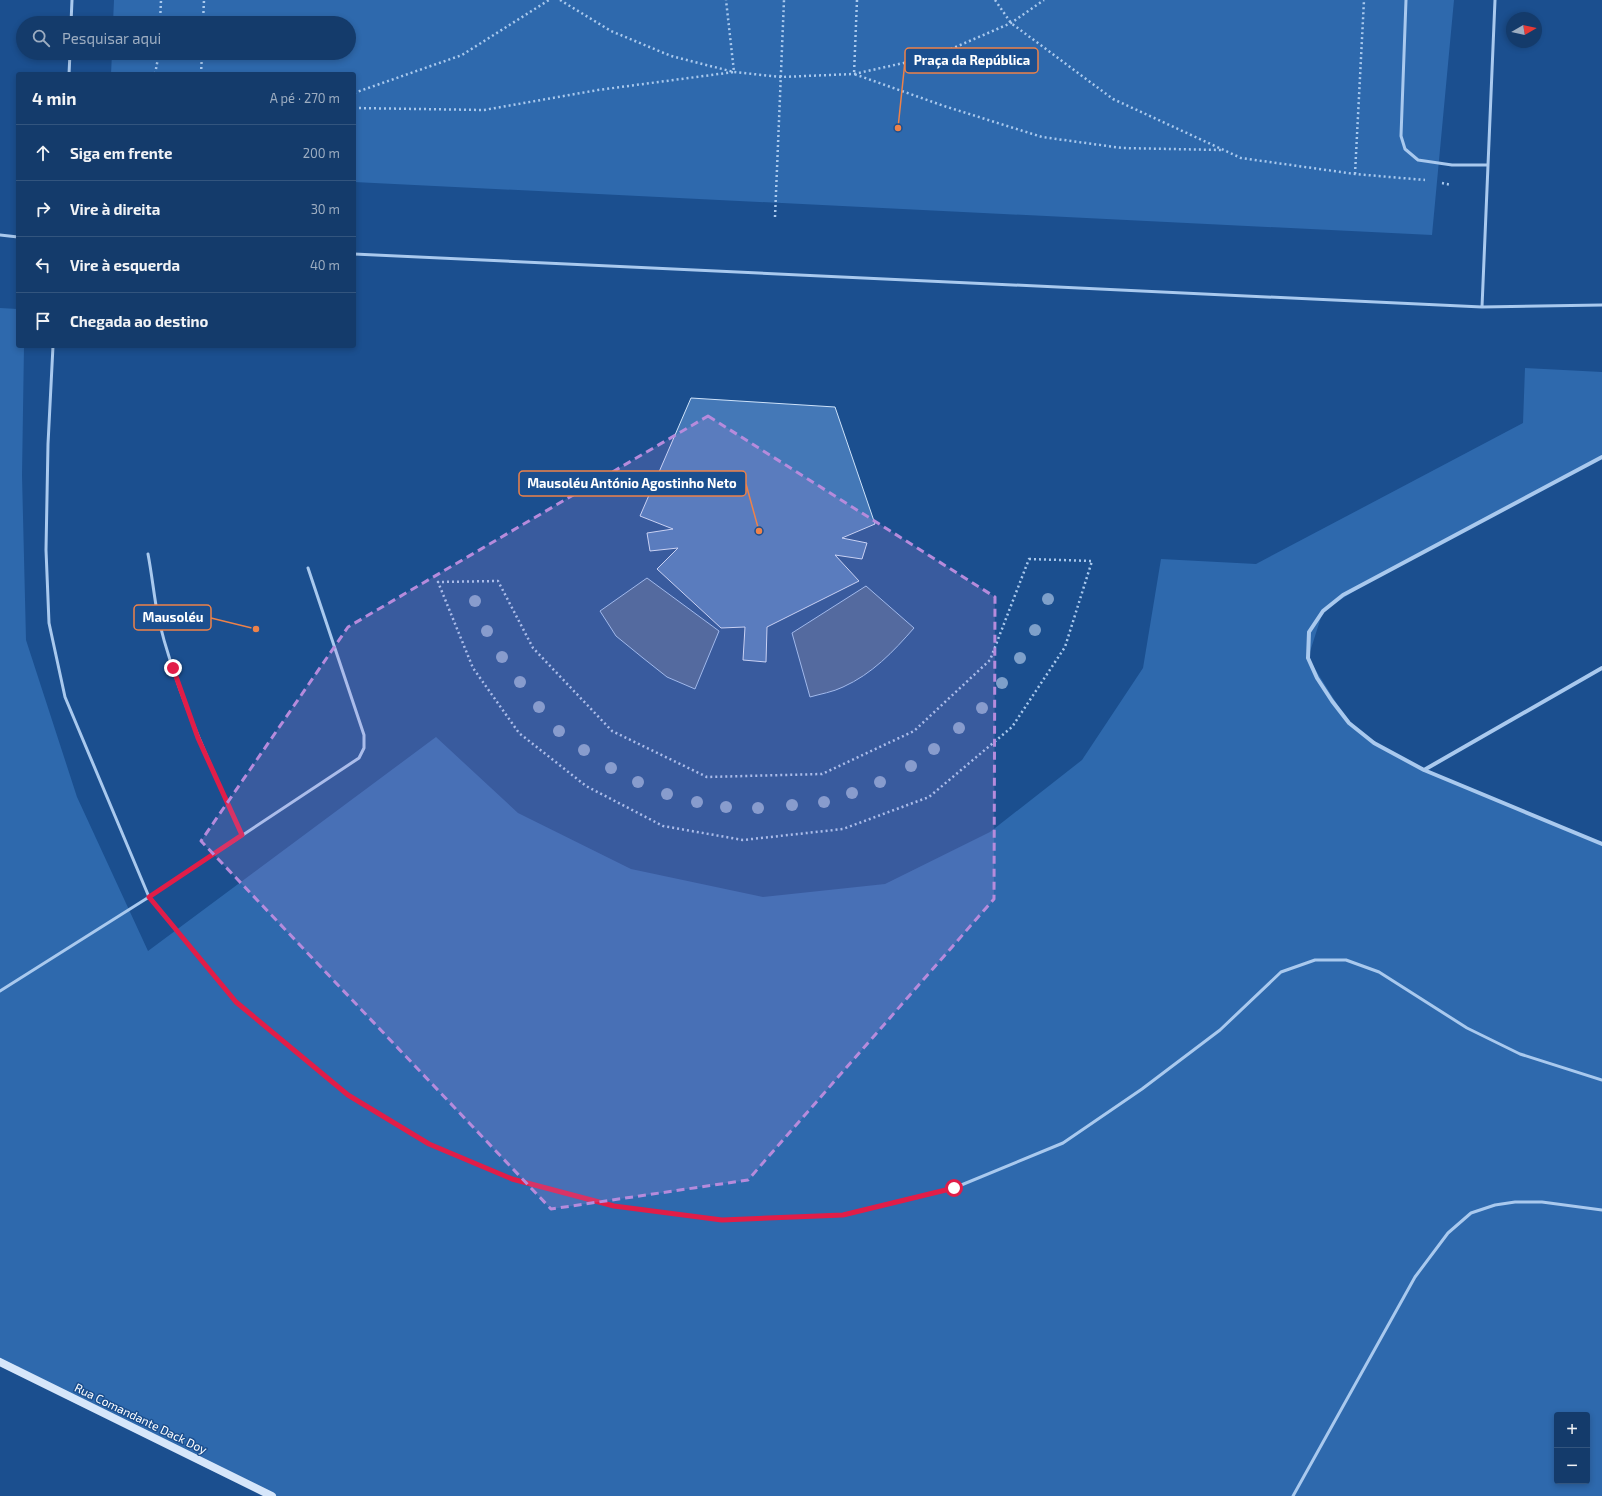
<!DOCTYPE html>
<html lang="pt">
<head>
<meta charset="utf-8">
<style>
  :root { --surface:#143b6b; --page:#214673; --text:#f1f3f6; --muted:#9dadc1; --line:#33557e }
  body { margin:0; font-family:"Exo 2",sans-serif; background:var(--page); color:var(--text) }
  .controls { position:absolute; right:12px; bottom:12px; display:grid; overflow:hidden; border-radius:4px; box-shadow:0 2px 6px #0003 }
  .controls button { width:36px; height:36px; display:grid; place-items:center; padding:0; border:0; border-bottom:1px solid var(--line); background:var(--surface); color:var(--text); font:20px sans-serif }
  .compass { position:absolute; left:1506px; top:12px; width:36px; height:36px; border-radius:50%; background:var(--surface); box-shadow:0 2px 6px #0003; rotate:81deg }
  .stop { position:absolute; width:12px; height:12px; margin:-9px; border:3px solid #e11d48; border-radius:50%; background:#fff }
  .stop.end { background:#e11d48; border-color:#fff; box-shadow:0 1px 4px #0008 }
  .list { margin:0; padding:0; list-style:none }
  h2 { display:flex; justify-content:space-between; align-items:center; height:52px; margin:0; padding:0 16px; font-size:17px }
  h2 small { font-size:13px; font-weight:400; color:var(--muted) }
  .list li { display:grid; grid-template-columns:26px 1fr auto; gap:12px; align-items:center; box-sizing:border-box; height:56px; padding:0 16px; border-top:1px solid var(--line) }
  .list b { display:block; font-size:15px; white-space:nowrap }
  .list em { font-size:13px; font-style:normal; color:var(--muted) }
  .icon { flex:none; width:22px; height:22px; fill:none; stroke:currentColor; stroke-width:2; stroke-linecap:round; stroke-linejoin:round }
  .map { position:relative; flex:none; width:1602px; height:1496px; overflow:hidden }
  .search { position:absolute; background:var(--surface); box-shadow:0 2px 6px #0003; left:16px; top:16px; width:340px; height:44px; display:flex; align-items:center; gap:10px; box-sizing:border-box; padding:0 14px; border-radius:22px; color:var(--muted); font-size:15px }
  .panel { position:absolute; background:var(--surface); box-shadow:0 2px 6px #0003; left:16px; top:72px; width:340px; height:276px; border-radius:4px }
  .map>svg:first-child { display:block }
  .green { fill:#2e69ad; fill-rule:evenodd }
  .water { fill:#3c6290; stroke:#9cc4f0 }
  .building { fill:#4478b7; stroke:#cfe3fa }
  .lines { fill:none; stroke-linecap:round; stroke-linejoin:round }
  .path { stroke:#a9c9ee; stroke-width:2.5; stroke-dasharray:2 3; stroke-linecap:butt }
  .lane { stroke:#a9c9ee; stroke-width:3 }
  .street { stroke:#a9c9ee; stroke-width:4 }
  .secondary { stroke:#d6e6fa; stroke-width:8 }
  .tree { fill:#7ea0ca }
  .route { stroke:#e11d48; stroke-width:5 }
  .marked { fill:#b68bdc; fill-opacity:0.2; stroke:#b68bdc; stroke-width:3; stroke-dasharray:8 5; stroke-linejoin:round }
  .labels { text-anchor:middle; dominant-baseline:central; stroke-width:3; stroke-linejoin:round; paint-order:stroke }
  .street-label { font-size:12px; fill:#fff; stroke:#1b4f8f }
  .leader { fill:none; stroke:#ee8249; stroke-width:1.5 }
  .callout-dot { fill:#ee8249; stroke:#1b4f8f; stroke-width:1.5 }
  .callout { fill:#1b4f8f; stroke:#ee8249; stroke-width:1.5 }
  .callout-label { font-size:13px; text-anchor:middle; font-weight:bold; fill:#fff }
</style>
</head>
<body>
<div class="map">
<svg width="1602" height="1496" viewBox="0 0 1602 1496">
  <rect width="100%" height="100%" fill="#1b4f8f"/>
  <path class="green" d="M114,0H1454L1432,235L354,182V74H111L112,53H349V23H113Z
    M0,308L18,309V346H24L22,475L26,640L77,797L148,951L436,737L518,813L631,869L763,897L885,884L990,832L1082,760L1143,668L1161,559L1256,564L1523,423L1525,368L1602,372V457L1373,579L1323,611L1308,658L1349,723L1374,743L1424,770L1602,844V1496H272L0,1362ZM1557,1415H1587V1481H1557Z"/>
  <path class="water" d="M647,578L719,631L695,689L667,677L643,658L616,636L600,611Z
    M866,586L914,628C893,652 872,674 843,687C833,692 820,694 810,697L792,633Z"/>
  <path class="building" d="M691,398L835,407L875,524L842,538L867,543L862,559L835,555L859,581L767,627L766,662L743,660L745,627L721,628L657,569L678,548L650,551L647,533L673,529L640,516Z"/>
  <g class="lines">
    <path class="path" d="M560,0L611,31L671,56L734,72L781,77L854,74L935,56L1011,23L1044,0
      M857,0L854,74L944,106L1042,137L1122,148L1222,150
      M995,0L1011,23L1113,99L1241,158L1355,174L1425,180
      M160,23L161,0
      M203,23L204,0
      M155,74L159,53
      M201,74L202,53
      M354,93L462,55L549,0
      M354,108L484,110L598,90L734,72L726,0
      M1355,174L1364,0
      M1442,183L1451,185
      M775,217L784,0
      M1029,559L1092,561L1065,647L1012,727L929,797L843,829L743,840L663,826L586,786L519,733L473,668L438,582L498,581L533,648L612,731L707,777L822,774L914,731L990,660Z"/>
    <path class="lane" d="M1406,0L1401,136L1405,149L1418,160L1452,165H1488
      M71,23L72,0
      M69,74L70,53
      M0,235L18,237
      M354,254L1482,307L1602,305
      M1482,307L1495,0
      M53,346L48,444L46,550L49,623L65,697L149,897L236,1002L348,1095L429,1144L512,1179L614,1206L722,1220L843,1215L954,1188L1063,1143L1142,1089L1220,1030L1281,972L1315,960H1346L1379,972L1467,1028L1520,1054L1602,1080
      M148,554C152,575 154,596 158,617C176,693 210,764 242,835
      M0,991L149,897L359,758L364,748V735L308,568
      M1293,1496L1415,1277L1448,1233L1471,1213L1495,1205L1515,1202H1542L1602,1210"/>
    <path class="street" d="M1602,457L1343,595L1323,611L1309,632L1308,658L1317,678L1332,701L1349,723L1374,743L1424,770L1602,844
      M1424,770L1602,668"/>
    <path class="secondary" d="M0,1362L272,1496"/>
  </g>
  <g class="tree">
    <circle cx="1048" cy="599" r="6"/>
    <circle cx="475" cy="601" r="6"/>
    <circle cx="1035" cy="630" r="6"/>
    <circle cx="487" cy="631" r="6"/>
    <circle cx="502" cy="657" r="6"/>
    <circle cx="1020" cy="658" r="6"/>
    <circle cx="520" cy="682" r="6"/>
    <circle cx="1002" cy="683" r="6"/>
    <circle cx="539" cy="707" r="6"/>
    <circle cx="982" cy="708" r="6"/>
    <circle cx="959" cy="728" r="6"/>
    <circle cx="559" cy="731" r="6"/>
    <circle cx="934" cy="749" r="6"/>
    <circle cx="584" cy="750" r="6"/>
    <circle cx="911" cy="766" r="6"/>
    <circle cx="611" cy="768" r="6"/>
    <circle cx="638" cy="782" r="6"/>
    <circle cx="880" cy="782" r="6"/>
    <circle cx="852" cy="793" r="6"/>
    <circle cx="667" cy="794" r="6"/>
    <circle cx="697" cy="802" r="6"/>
    <circle cx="824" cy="802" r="6"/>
    <circle cx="792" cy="805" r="6"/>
    <circle cx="726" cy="807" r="6"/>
    <circle cx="758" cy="808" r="6"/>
  </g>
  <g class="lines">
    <path class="route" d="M173,668L198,738L242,835L149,897L236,1002L348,1095L429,1144L512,1179L614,1206L722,1220L843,1215L954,1188"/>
  </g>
  <path class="marked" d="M708,416L995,597L994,899L748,1180L551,1209L201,841L348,627Z"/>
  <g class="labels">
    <g class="street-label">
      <text transform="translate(141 1418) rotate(26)">Rua Comandante Dack Doy</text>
    </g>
  </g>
  <path class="leader" d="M898 128L905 61M759 531L746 484M256 629L211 618"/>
  <g class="callout-dot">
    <circle cx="898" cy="128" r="4"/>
    <circle cx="759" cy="531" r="4"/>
    <circle cx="256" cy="629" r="4"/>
  </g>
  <g class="callout">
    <rect x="905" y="48" width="133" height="25" rx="4"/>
    <rect x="519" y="471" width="227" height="25" rx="4"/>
    <rect x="134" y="605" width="77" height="25" rx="4"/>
  </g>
  <g class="callout-label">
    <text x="972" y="65">Praça da República</text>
    <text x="632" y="488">Mausoléu António Agostinho Neto</text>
    <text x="173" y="622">Mausoléu</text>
  </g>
</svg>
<div class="controls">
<button>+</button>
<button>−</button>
</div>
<svg class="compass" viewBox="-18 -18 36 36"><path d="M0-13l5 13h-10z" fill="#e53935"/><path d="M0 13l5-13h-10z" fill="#9dadc1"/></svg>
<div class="stop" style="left:954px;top:1188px"></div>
<div class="stop end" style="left:173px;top:668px"></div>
<div class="search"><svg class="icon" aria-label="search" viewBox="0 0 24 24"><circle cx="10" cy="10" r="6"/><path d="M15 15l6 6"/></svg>Pesquisar aqui</div>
<section class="panel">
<h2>4 min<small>A pé · 270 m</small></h2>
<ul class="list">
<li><svg class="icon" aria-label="ahead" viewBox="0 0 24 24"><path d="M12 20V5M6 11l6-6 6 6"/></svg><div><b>Siga em frente</b></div><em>200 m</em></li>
<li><svg class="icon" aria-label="right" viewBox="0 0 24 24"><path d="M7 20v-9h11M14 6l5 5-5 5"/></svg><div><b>Vire à direita</b></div><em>30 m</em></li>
<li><svg class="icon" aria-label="left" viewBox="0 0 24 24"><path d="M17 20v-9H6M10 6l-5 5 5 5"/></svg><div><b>Vire à esquerda</b></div><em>40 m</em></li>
<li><svg class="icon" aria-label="arrive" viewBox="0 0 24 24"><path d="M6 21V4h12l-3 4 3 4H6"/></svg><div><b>Chegada ao destino</b></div></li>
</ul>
</section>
</div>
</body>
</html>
